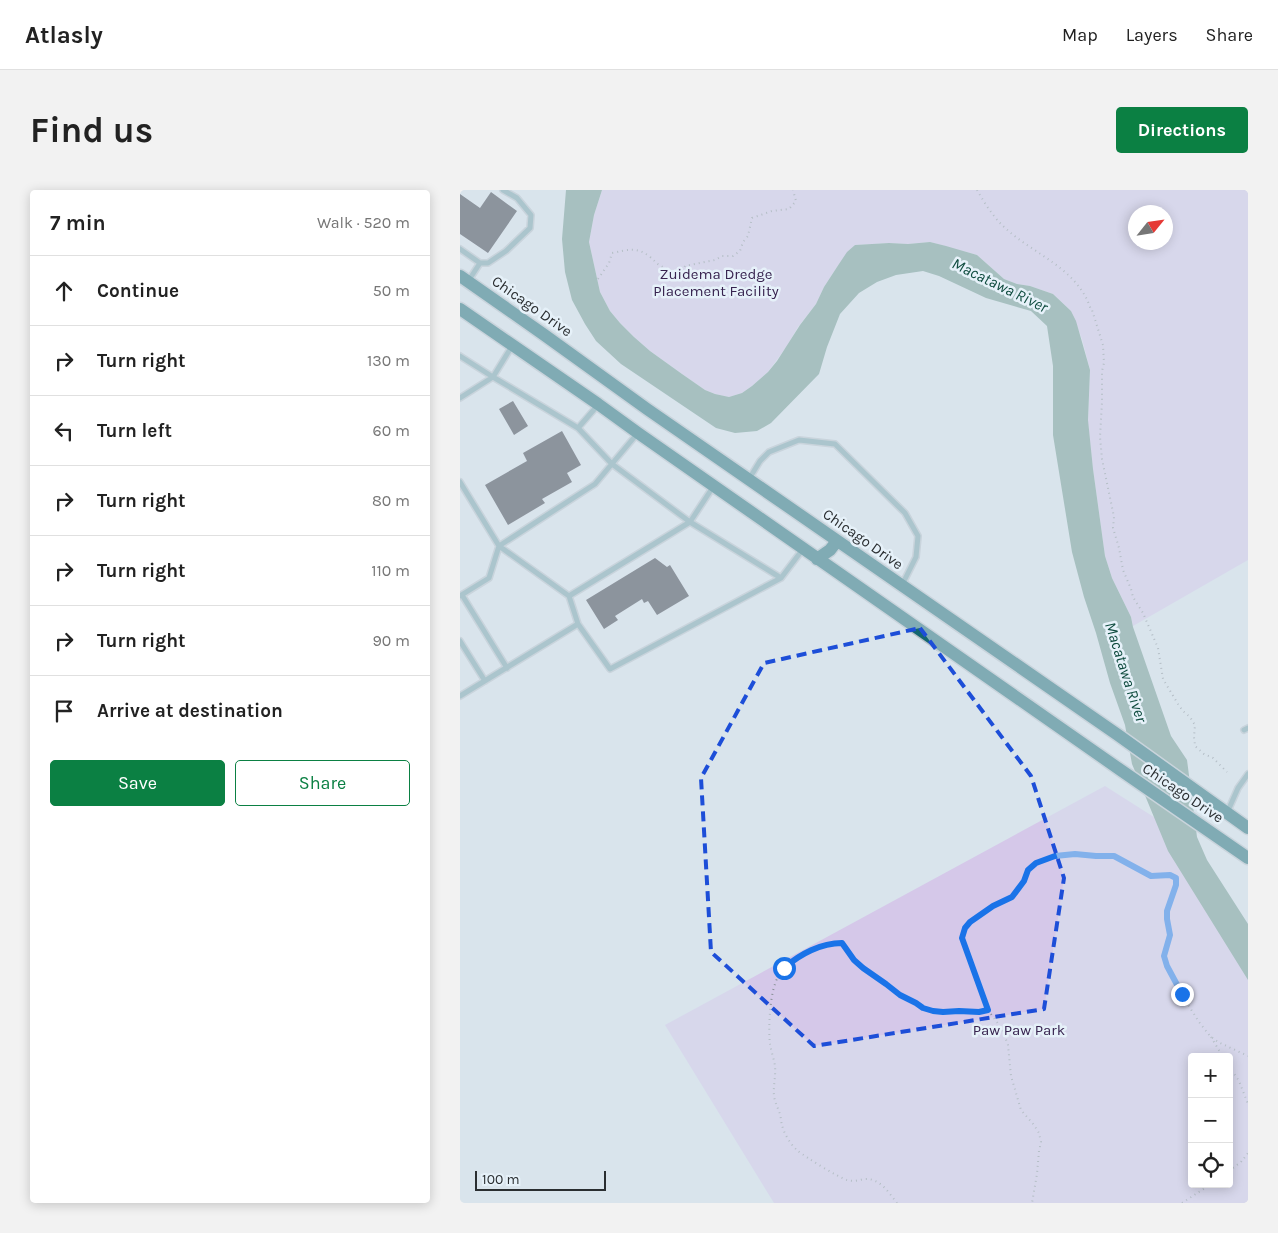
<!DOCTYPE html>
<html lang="en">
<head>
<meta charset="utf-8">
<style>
  :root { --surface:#fff; --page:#f2f2f2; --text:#222; --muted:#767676; --line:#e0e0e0; --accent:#0b8043 }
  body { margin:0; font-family:Karla,sans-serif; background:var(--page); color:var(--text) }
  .controls { position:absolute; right:15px; bottom:15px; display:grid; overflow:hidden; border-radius:5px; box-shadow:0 2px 12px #0003 }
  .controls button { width:45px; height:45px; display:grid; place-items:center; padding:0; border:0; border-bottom:1px solid var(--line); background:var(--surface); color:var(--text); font:25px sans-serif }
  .compass { position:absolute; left:668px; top:15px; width:45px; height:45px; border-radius:50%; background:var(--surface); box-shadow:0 2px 12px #0003; rotate:60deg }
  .scale { position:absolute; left:15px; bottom:12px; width:131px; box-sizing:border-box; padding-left:5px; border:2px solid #2a2e31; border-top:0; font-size:14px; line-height:18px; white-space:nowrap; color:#2a2e31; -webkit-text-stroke:4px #e6f1f9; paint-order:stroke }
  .stop { position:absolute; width:15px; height:15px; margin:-11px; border:4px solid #1a73e8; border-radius:50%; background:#fff }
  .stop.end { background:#1a73e8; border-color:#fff; box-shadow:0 1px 5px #0008 }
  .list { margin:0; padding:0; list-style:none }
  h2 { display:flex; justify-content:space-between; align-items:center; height:65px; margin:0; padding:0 20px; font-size:21px }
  h2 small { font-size:16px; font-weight:400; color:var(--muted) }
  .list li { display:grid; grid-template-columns:32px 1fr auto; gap:15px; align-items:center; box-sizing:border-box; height:70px; padding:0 20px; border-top:1px solid var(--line) }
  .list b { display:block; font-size:19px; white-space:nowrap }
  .list em { font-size:16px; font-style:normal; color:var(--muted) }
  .actions { display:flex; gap:10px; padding:15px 20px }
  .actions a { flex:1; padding:11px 0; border:1px solid var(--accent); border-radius:5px; text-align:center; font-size:18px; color:var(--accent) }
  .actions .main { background:var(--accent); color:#fff }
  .icon { flex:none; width:28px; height:28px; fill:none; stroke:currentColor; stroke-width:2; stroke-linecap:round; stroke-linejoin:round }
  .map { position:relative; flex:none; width:788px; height:1013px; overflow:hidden; border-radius:5px }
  header { display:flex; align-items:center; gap:30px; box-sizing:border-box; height:70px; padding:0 25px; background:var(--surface); border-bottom:1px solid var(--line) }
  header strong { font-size:24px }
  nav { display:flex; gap:28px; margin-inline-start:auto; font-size:18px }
  .intro { display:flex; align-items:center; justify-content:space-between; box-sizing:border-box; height:120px; padding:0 30px }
  h1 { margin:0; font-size:35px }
  .button { padding:12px 22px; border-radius:5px; background:var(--accent); color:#fff; font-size:18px; font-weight:700 }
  main { display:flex; gap:30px; padding:0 30px }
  aside { flex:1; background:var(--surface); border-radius:5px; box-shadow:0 2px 12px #0003 }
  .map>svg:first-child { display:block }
  .green { fill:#d5c8e9; fill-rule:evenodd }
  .water { fill:#6a9589 }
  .building { fill:#30333c }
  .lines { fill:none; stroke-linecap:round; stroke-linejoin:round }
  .lane-casing { stroke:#b6c0c7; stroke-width:8 }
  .primary-casing { stroke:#b6c0c7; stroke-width:15 }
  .path { stroke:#899197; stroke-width:2; stroke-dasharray:1 4; stroke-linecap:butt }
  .lane { stroke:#74a1a7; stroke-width:5 }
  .primary { stroke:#146670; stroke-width:12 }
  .route { stroke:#1a73e8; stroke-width:6 }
  .marked { fill:none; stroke:#1d4ed8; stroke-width:4; stroke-dasharray:10 6; stroke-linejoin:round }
  .labels { text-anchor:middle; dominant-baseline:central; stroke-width:5; stroke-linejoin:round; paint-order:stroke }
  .park-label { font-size:15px; fill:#37234f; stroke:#e6f1f9 }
  .street-label { font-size:15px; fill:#2a2e31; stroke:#e6f1f9 }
  .water-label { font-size:16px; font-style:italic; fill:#0f4c3f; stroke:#e6f1f9 }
</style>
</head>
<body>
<header>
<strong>Atlasly</strong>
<nav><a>Map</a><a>Layers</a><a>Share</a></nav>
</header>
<div class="intro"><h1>Find us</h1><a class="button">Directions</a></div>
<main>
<aside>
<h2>7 min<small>Walk · 520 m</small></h2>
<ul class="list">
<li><svg class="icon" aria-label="ahead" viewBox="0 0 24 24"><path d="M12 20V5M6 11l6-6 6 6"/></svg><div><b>Continue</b></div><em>50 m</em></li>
<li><svg class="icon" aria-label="right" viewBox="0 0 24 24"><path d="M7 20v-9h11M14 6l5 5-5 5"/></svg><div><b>Turn right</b></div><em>130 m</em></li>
<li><svg class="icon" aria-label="left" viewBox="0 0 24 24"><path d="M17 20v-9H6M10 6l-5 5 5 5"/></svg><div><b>Turn left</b></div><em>60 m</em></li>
<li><svg class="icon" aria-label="right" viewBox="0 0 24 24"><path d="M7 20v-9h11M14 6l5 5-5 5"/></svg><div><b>Turn right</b></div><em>80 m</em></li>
<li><svg class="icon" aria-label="right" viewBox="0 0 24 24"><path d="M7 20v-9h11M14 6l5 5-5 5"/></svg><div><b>Turn right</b></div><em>110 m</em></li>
<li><svg class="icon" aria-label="right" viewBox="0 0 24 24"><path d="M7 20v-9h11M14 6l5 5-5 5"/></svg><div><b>Turn right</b></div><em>90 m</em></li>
<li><svg class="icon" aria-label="arrive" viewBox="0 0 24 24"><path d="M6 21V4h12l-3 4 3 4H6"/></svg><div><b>Arrive at destination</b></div></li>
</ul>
<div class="actions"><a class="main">Save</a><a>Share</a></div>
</aside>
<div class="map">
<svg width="788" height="1013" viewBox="0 0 788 1013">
  <rect width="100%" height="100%" fill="#d9e4ec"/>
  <path class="green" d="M142,0H788V370L673,436L671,427L652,388L645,366L633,279L628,233L630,180L622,149L611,121L593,104L570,96L557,94L544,89L517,65L470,52L448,54L429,53L395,55L377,77L364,97L356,114L338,137L327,156L308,182L292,196L282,203L269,207L255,204L245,200L222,184L190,161L174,147L160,133L150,121L140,102L129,52L134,25ZM676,22H706V52H676Z
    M645,596L719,643L788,764V1013H314L205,835ZM732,867H769V994H732Z"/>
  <path class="water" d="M106,0H142L134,25L129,52L140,102L150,121L160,133L174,147L190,161L222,184L245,200L255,204L269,207L282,203L292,196L308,182L317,171L340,135L356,114L364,97L377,77L387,62L395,55L429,53L448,54L470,52L486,56L517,65L544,89L557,94L570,96L593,104L611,121L616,131L630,180L628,230L633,279L645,366L652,388L671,427L673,437L711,546L727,570L737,647L747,670L788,734V790L708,661L672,574L665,535L650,493L636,443L624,407L612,362L593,245V176L587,136L571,121L526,108L479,86L463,81L436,85L417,92L399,103L380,124L367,157L359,184L311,233L297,241L275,243L256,238L161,174L136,151L125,134L112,110L105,82L102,49Z"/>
  <path class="building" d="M31,2L57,21L28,63L0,44V4L20,18Z
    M53,211L68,236L54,245L39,219Z
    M102,241L121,275L107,283L112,292L82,309L85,313L48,335L25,295L67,271L63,263Z
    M195,368L207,377L210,375L229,406L197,425L188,411L184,413L182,409L155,426L158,430L144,439L126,410Z"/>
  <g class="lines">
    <g class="lane-casing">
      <path id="lane" d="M0,59L20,73
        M9,90L20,73H28L46,61L70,38L71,25L57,8L43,0
        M0,166L33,187L118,238L152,274L230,332L321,388
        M0,208L33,187L52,156
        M118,238L138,215
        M289,289L300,271L309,262L339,250L375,254L445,323L458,346L456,367L442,395
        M0,292L39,356L29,388L0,406
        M2,405L47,478
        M109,406L230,332L253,297
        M118,434L109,406L39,356L135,294L177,244
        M0,451L25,491
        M0,506L118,434L150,479L321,388L343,359
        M784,540L788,538
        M767,623L778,598L788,584"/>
    </g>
    <g class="primary-casing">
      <path id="primary" d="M0,86L83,144L187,219L658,545L788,638
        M0,119L138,214L178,243L662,581L788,668
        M357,369L370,360L377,351"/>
    </g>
    <path class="path" d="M517,0C524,12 532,25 542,35C571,64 618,77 631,120H632L643,155L644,173L642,181V212L640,247L642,269L654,327L653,338L659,358L663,380L671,399L673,407L683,423L698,458L703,489L718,514L723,521L730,527L735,535L734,547L735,556L744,564L753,568L767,582
      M138,89L149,73L152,63C167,60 177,56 190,67C194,70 196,73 199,75C206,79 214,81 221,85L225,76L255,70L262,66H273L280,61L283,52L288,46L292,28L312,21L329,19L336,11L333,0
      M528,820L542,839L548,855L551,886L561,920L574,935L579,943L581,952L579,961L577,984L572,1013
      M751,847L763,867
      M769,876L779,891L788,914
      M769,981L781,972L788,963
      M437,1013C429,1003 420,988 405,989C399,990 393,992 387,990C376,986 347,968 338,961C331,955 324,944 322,935C321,932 321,928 320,924C318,918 315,913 314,906C313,896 316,886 315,876C314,869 311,861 310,854C308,838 310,800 318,787C323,778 331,772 340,767C354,759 366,753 382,753L394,770L403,778L426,794L440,805L456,813L463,818L473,821L483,823L499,821L519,822L528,820L502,747L505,738L510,732L533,716L552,707L564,691L568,680L575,673L595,666L615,664L624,666H655L691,686L710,685L716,688V695L707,721V729L710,745L704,766L707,776L727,813L739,832L750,846L758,852L788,866
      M722,1013L751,994"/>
    <use href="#lane" class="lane"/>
    <use href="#primary" class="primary"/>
  </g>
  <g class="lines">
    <path class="route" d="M324,778C340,764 361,753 382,753L394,770L403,778L426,794L440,805L456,813L463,818L473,821L483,822L499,821L519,822L528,820L502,748L505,738L510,732L533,716L552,707L564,691L568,680L576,673L595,666L615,664L636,666H654L691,686L710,685L716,688V695L707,721V729L710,745L704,766L707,776L722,804"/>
  </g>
  <path d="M0 0H788V1013H0ZM460,438L571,586L604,688L584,819L354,856L251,762L241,588L304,473Z" fill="#d9e4ec" fill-opacity=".55" fill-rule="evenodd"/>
  <path class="marked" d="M460,438L571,586L604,688L584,819L354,856L251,762L241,588L304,473Z"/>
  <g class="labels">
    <g class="park-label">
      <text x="256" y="84">Zuidema Dredge<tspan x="256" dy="17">Placement Facility</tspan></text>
      <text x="559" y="840">Paw Paw Park</text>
    </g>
    <g class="street-label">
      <text transform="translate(72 116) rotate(35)">Chicago Drive</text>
      <text transform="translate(403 349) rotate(35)">Chicago Drive</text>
      <text transform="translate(723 603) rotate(34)">Chicago Drive</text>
    </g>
    <g class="water-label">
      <text transform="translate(540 95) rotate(26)">Macatawa River</text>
      <text transform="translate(666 482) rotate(72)">Macatawa River</text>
    </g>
  </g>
</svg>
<div class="controls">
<button>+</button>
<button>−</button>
<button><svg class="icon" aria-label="locate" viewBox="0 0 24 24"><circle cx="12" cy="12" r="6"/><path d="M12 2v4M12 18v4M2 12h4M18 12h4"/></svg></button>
</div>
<svg class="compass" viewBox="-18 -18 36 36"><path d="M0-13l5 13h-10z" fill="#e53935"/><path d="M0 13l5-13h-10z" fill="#767676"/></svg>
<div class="scale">100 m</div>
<div class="stop" style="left:324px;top:778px"></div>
<div class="stop end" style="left:722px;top:804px"></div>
</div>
</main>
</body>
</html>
